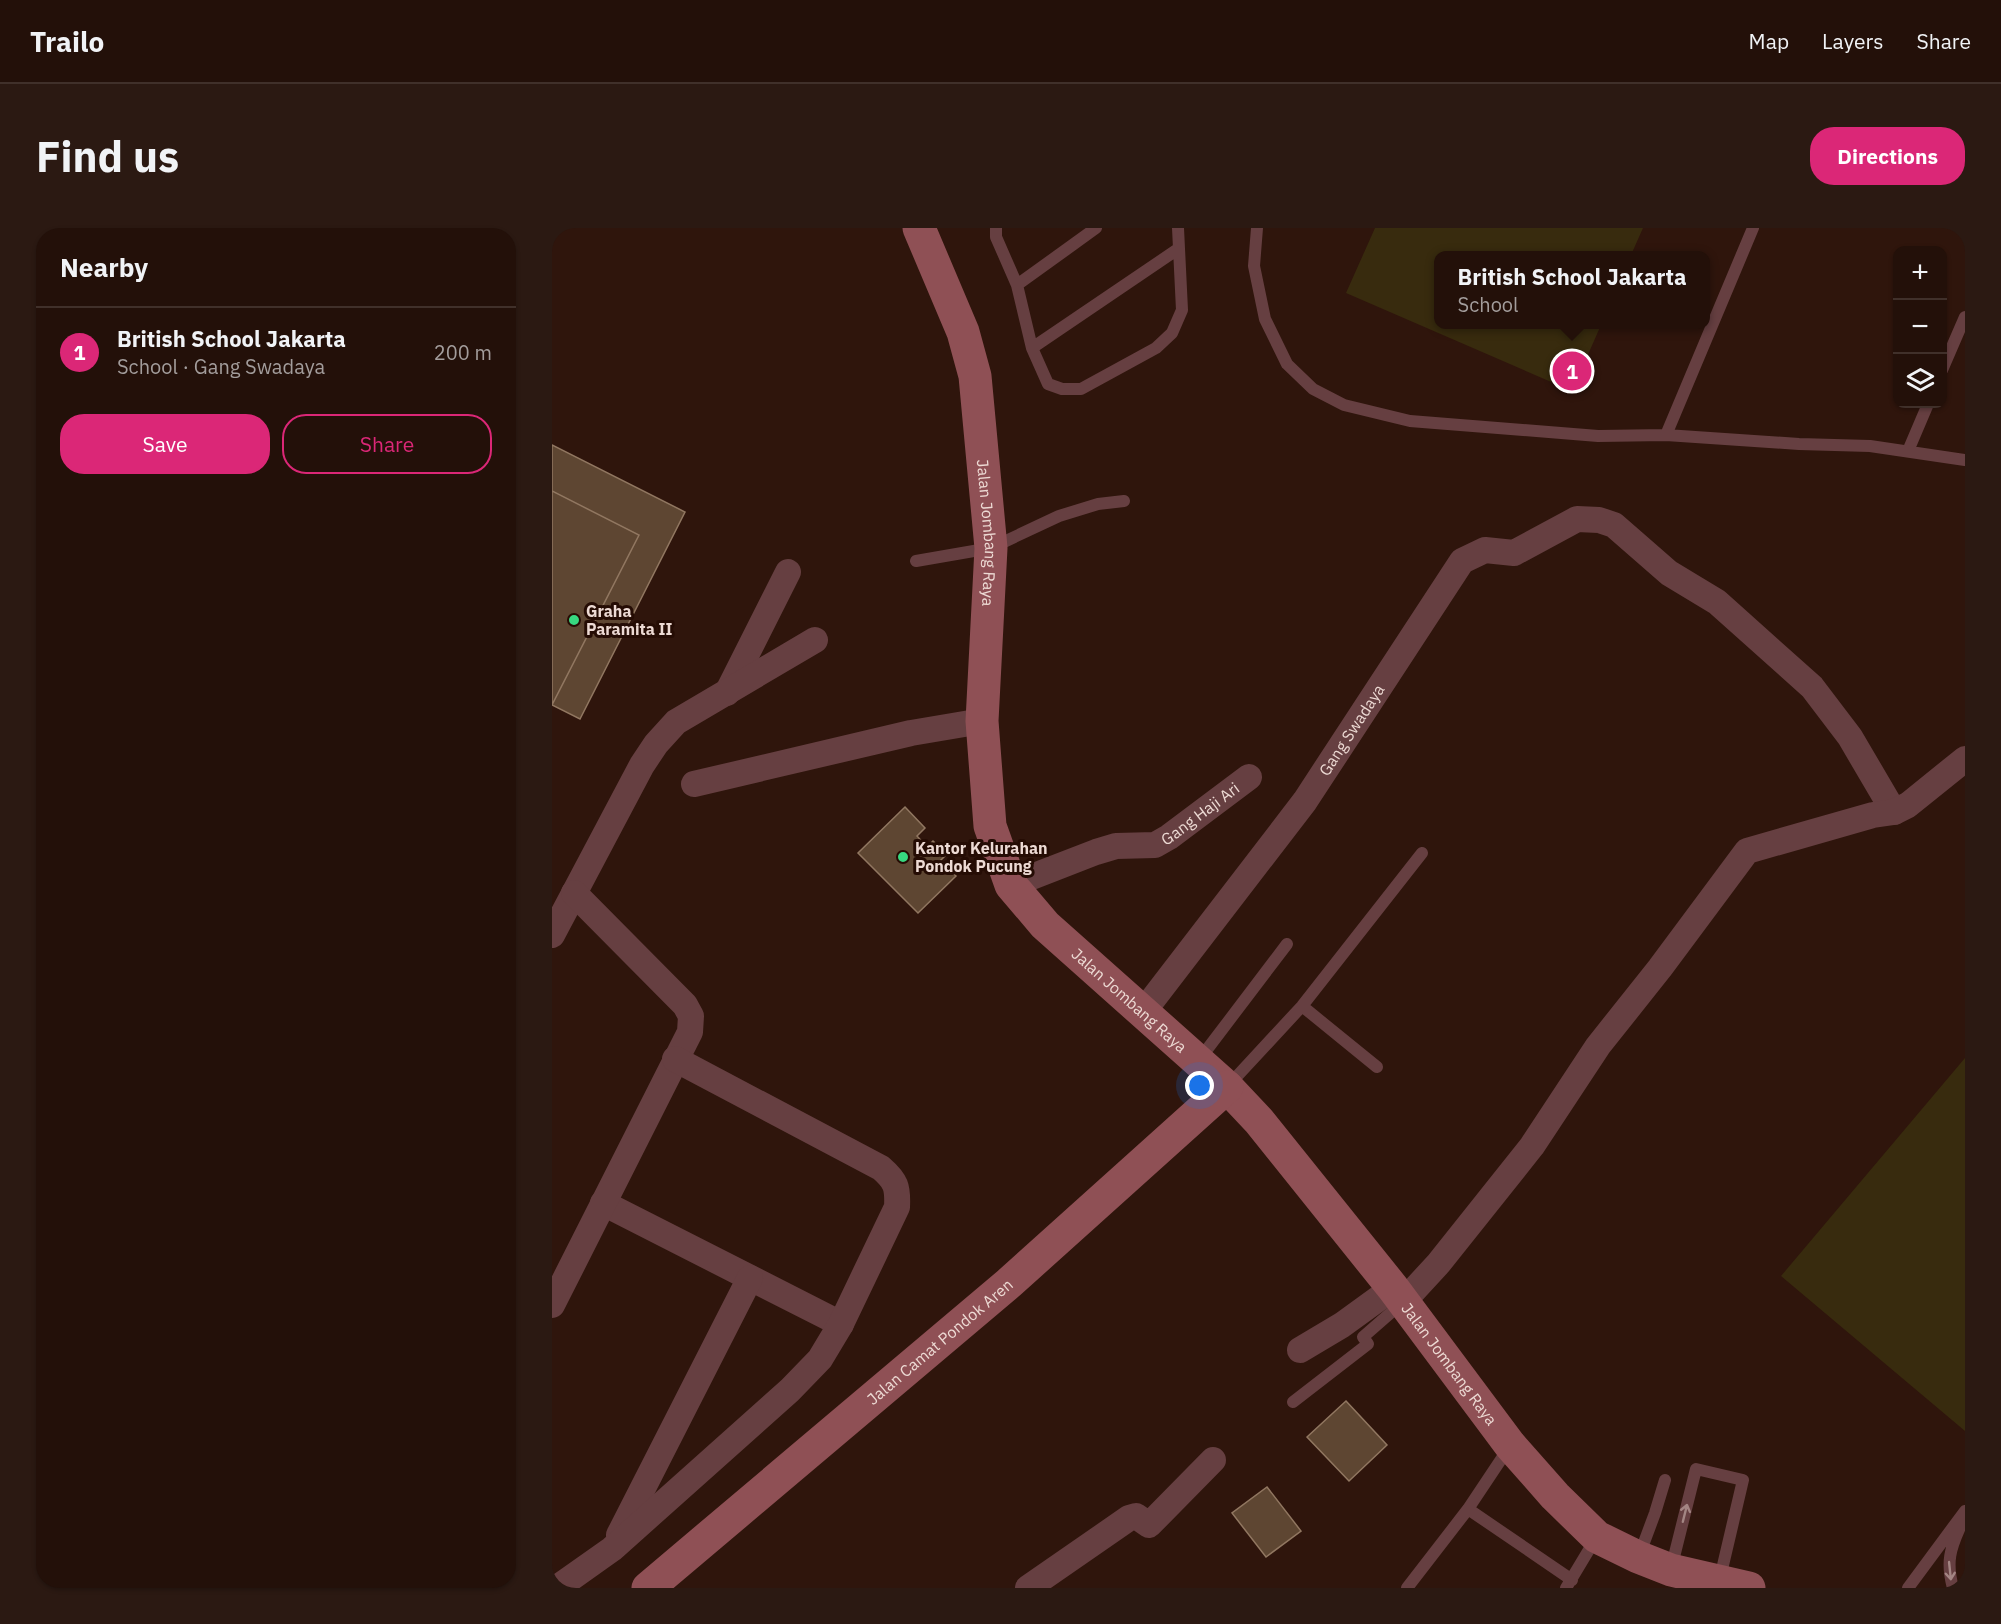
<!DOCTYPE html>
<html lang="en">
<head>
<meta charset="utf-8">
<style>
  :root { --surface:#231009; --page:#2b1912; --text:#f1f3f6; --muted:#a39d9c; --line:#40302a; --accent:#db2777 }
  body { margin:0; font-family:"IBM Plex Sans",sans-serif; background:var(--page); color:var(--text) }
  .controls { position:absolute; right:18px; top:18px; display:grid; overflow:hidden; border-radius:12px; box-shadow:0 2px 4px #0004 }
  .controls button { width:54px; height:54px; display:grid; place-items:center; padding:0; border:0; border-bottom:2px solid var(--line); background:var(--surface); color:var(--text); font:30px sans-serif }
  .you { position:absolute; left:648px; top:858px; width:21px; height:21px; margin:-15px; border:4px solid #fff; border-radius:50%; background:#1a73e8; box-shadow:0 0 0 9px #1a73e833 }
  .badge { display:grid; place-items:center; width:39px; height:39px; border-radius:50%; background:var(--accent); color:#fff; font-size:20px; font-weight:700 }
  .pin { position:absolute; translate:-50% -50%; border:3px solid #fff; box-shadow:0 2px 6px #0006 }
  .popup { position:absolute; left:882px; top:23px; width:276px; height:78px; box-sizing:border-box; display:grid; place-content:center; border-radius:12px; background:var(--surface); filter:drop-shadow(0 2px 4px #0005); font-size:20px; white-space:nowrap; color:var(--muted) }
  .popup b { font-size:22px; color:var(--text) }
  .popup::after { content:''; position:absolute; left:50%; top:100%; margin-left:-12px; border:12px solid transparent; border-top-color:var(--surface) }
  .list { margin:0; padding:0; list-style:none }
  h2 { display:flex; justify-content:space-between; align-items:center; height:78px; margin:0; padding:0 24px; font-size:26px }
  h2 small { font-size:20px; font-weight:400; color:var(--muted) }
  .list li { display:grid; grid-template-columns:39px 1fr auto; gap:18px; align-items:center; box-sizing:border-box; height:90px; padding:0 24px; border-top:2px solid var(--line) }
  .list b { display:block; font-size:22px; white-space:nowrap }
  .list p { margin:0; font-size:20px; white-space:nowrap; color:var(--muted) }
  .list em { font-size:20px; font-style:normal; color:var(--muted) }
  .actions { display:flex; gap:12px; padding:18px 24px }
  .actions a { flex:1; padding:14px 0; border:2px solid var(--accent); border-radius:24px; text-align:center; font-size:21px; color:var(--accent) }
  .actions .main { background:var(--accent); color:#fff }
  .icon { flex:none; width:33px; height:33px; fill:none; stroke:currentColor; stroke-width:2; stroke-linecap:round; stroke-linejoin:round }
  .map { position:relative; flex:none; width:1413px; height:1360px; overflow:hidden; border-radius:24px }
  header { display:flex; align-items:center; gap:36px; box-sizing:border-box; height:84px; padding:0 30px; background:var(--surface); border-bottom:2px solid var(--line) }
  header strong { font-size:28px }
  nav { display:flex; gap:33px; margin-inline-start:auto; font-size:21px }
  .intro { display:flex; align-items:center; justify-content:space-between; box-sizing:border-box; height:144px; padding:0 36px }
  h1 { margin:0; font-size:42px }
  .button { padding:15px 27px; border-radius:24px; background:var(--accent); color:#fff; font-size:21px; font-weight:700 }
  main { display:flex; gap:36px; padding:0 36px }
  aside { flex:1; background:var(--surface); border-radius:24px; box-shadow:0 2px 4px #0004 }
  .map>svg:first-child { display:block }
  .green { fill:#382b0e }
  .building { fill:#5e4632; stroke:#917761; stroke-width:1.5 }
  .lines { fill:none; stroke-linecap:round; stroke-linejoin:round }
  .lane { stroke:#663f41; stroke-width:12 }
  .street { stroke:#663f41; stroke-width:26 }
  .secondary { stroke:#8f5055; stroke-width:33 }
  .oneway { stroke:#a38583 }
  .poi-dot { fill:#37d880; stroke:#250c04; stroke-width:2 }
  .labels { text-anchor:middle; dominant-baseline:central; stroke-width:6; stroke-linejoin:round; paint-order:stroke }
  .street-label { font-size:16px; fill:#eddad4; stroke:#250c04 }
  .poi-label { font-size:16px; font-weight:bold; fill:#eddad4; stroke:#250c04; text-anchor:start }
</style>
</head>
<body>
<header>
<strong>Trailo</strong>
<nav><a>Map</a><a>Layers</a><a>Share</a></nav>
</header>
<div class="intro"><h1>Find us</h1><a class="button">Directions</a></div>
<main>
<aside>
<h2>Nearby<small></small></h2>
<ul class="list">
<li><span class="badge">1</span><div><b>British School Jakarta</b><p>School · Gang Swadaya</p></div><em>200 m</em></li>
</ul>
<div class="actions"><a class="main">Save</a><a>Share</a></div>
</aside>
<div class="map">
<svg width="1413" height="1360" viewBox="0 0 1413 1360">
  <rect width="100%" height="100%" fill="#2f150c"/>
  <path class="green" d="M823,0H1091L1079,27H886V96L1049,97L1020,163L794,65Z
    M1413,830V1203L1229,1048Z"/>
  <path class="building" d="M0,217L133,284L28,491L0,477L87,307L0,263Z
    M0,263L87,307L0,477Z
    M353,579L373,600L365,608L375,619L381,613L395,626L388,633L404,648L366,685L306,625Z
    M794,1173L835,1217L797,1253L755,1209Z
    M715,1259L749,1303L714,1329L680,1285Z"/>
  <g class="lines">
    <path class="lane" d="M444,0V9L465,57L480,120L496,156L510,161H529L604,120L620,105L630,82L626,0
      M705,0L702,38L713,91L735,136L761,161L792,177L858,193L1046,208L1114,207L1247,216L1318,218L1413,232
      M465,57L544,0
      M480,120L626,21
      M1390,142L1413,89
      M1114,207L1201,0
      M1356,223L1376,176
      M364,333L439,320L507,288L546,276L572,273
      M750,778L825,839
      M647,832L735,716
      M675,859L750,778L870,625
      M741,1174L816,1116L811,1109L851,1074
      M916,1281L1020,1352
      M1087,1328L1103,1285L1113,1252
      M1119,1341L1144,1241L1191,1252L1168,1350
      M855,1360L916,1281L958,1218
      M1014,1360L1044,1310
      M1356,1360L1413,1283
      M1401,1360C1394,1334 1398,1321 1409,1297"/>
    <g class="street">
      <path d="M175,465L236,344"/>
      <path d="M142,556L359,505L430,493"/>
      <path id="s1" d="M459,657L544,624L564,618L603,617L617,609L697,549"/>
      <path d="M0,707L90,537L104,516L124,494L263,412"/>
      <path id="s2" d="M591,784L753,573L910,333L933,322L962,325L1025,291L1047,292L1062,297L1117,345L1165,374L1260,459L1298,509L1342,584"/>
      <path d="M51,975L289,1096"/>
      <path d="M851,1074L886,1036L980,918L1046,818L1108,740L1195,623L1321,587L1342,584L1356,577L1413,531"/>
      <path d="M0,1077L138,804L139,788L133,777L22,665"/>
      <path d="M748,1122L790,1097L841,1060"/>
      <path d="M67,1307L198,1050"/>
      <path d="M5,1360L60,1321L238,1162L268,1131L289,1096L345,979C346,959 344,953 329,940L123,831"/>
      <path d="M476,1360L577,1290L584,1288L597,1297L661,1232"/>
    </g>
    <g class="secondary">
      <path id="s3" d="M367,0L411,104L423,148L439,320L430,493L438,598L459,657L493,697L675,859L707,893L841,1060L958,1217L1003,1268L1045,1309L1086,1329L1119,1342L1197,1360"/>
      <path id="s4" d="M96,1360L457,1055L675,859"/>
    </g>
  </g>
  <defs><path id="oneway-shaft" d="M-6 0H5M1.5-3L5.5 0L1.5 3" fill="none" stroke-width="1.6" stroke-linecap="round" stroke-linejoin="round" transform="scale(1.5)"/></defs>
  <g class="oneway">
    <use href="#oneway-shaft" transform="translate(1133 1285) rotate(-76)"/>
    <use href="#oneway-shaft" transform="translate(1398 1343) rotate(84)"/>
  </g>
  <g class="poi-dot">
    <circle cx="22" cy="392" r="6"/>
    <circle cx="351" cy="629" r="6"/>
  </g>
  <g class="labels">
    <g class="street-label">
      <text stroke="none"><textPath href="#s3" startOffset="316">Jalan Jombang Raya</textPath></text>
      <text stroke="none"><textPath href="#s2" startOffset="351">Gang Swadaya</textPath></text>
      <text stroke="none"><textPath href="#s1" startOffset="206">Gang Haji Ari</textPath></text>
      <text stroke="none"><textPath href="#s3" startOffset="838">Jalan Jombang Raya</textPath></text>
      <text stroke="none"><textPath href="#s4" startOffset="382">Jalan Camat Pondok Aren</textPath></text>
      <text stroke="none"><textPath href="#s3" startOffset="1324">Jalan Jombang Raya</textPath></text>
    </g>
    <g class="poi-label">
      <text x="34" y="383">Graha<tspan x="34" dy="18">Paramita II</tspan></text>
      <text x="363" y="620">Kantor Kelurahan<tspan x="363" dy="18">Pondok Pucung</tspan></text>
    </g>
  </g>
</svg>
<div class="controls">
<button>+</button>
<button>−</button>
<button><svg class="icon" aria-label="layers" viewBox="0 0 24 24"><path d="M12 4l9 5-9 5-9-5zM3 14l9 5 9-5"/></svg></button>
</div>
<div class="you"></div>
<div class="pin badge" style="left:1020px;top:143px">1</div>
<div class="popup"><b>British School Jakarta</b>School</div>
</div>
</main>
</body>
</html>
